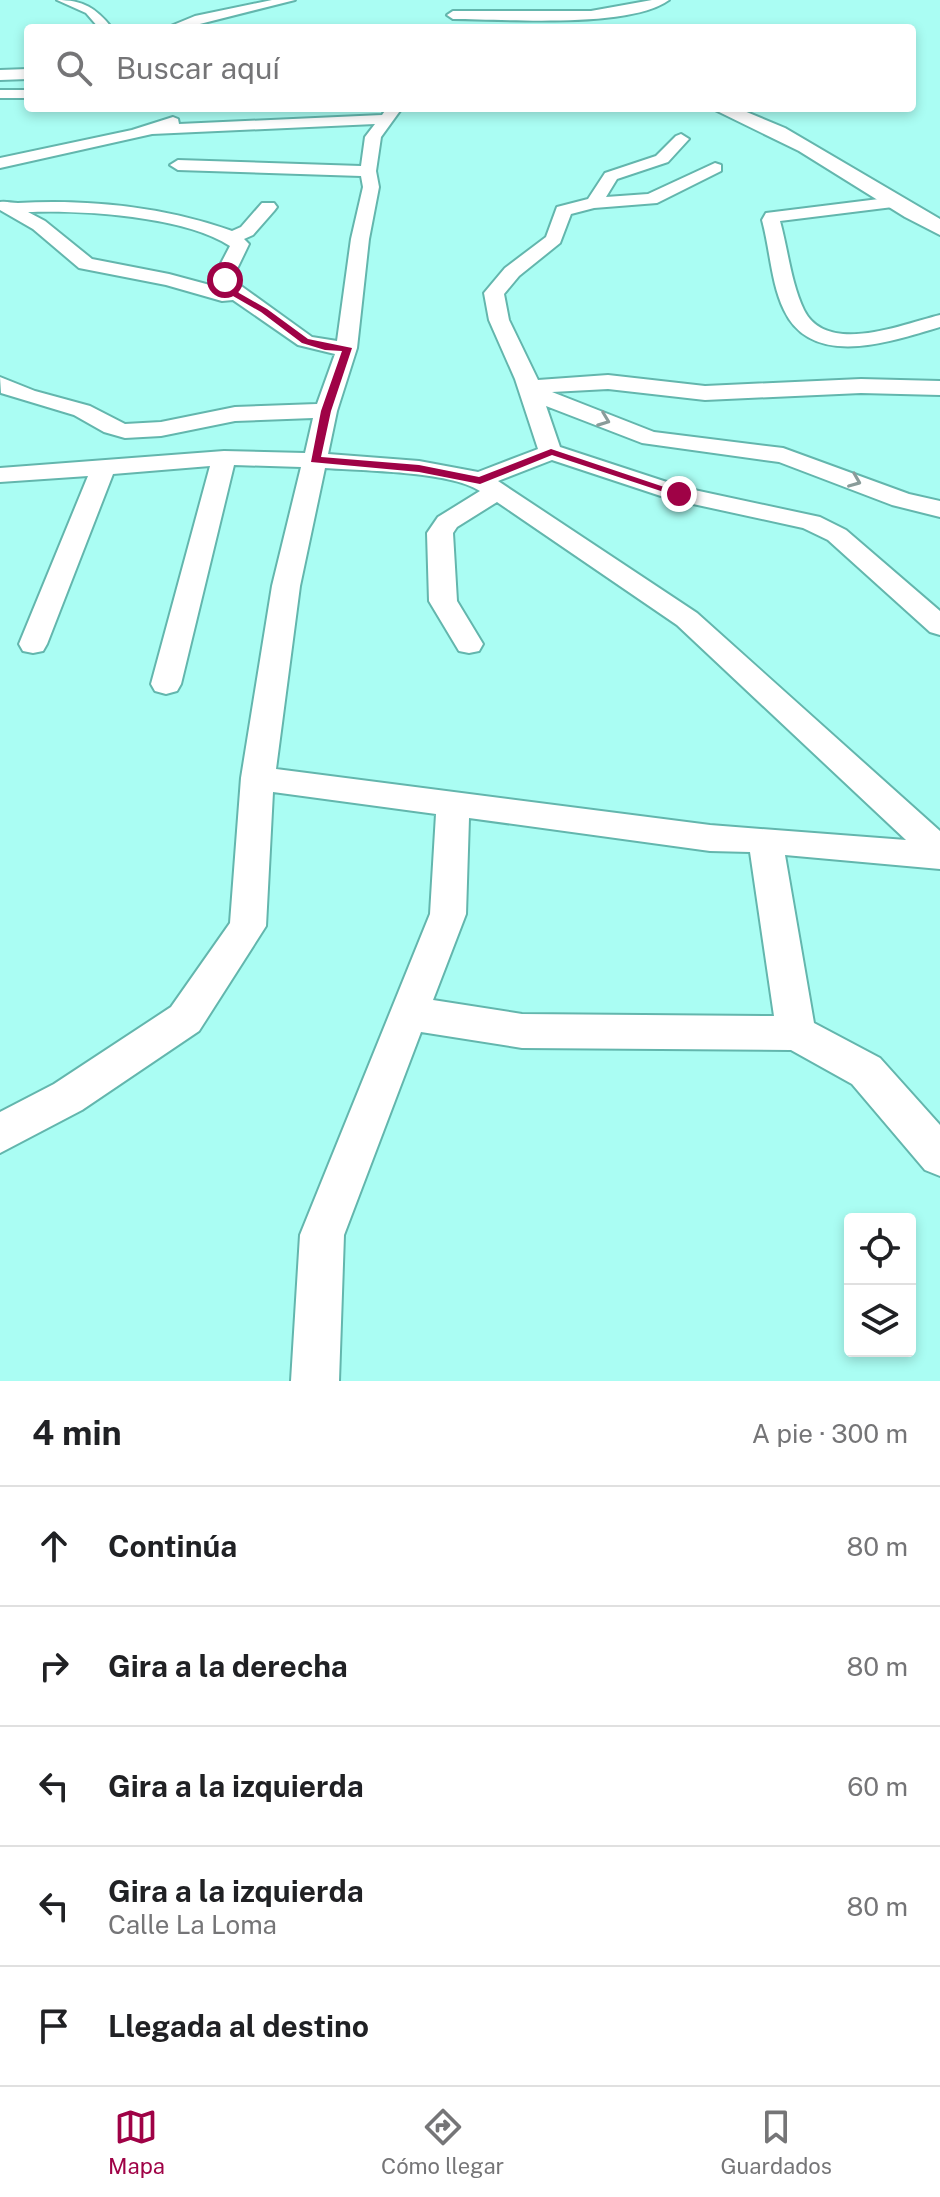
<!DOCTYPE html>
<html lang="es">
<head>
<meta charset="utf-8">
<style>
  :root { --surface:#fff; --page:#f2f2f2; --text:#202124; --muted:#757577; --line:#e0e0e0; --accent:#9f0246 }
  body { margin:0; font-family:"Public Sans",sans-serif; background:var(--page); color:var(--text) }
  .controls { position:absolute; right:24px; bottom:24px; display:grid; overflow:hidden; border-radius:8px; box-shadow:0 4px 12px #0003 }
  .controls button { width:72px; height:72px; display:grid; place-items:center; padding:0; border:0; border-bottom:2px solid var(--line); background:var(--surface); color:var(--text); font:40px sans-serif }
  .stop { position:absolute; width:24px; height:24px; margin:-18px; border:6px solid #9f0246; border-radius:50%; background:#fff }
  .stop.end { background:#9f0246; border-color:#fff; box-shadow:0 2px 8px #0008 }
  .list { margin:0; padding:0; list-style:none }
  h2 { display:flex; justify-content:space-between; align-items:center; height:104px; margin:0; padding:0 32px; font-size:34px }
  h2 small { font-size:26px; font-weight:400; color:var(--muted) }
  .list li { display:grid; grid-template-columns:52px 1fr auto; gap:24px; align-items:center; box-sizing:border-box; height:120px; padding:0 32px; border-top:2px solid var(--line) }
  .list b { display:block; font-size:30px; white-space:nowrap }
  .list p { margin:0; font-size:26px; white-space:nowrap; color:var(--muted) }
  .list em { font-size:26px; font-style:normal; color:var(--muted) }
  .icon { flex:none; width:44px; height:44px; fill:none; stroke:currentColor; stroke-width:2; stroke-linecap:round; stroke-linejoin:round }
  .map { position:relative; flex:none; width:940px; height:1381px; overflow:hidden }
  .search { position:absolute; background:var(--surface); box-shadow:0 4px 12px #0003; left:24px; right:24px; top:24px; height:88px; display:flex; align-items:center; gap:20px; box-sizing:border-box; padding:0 28px; border-radius:8px; color:var(--muted); font-size:30px }
  .sheet { height:704px; background:var(--surface) }
  nav { display:flex; justify-content:space-around; align-items:center; box-sizing:border-box; height:112px; border-top:2px solid var(--line); background:var(--surface); font-size:22px; color:var(--muted) }
  nav a { display:grid; justify-items:center; gap:4px }
  nav .on { color:var(--accent) }
  .map>svg:first-child { display:block }
  .lines { fill:none; stroke-linecap:round; stroke-linejoin:round }
  .minor-casing { stroke:#63b6ad; stroke-width:4 }
  .major-casing { stroke:#63b6ad; stroke-width:4 }
  .minor { fill:#fff; fill-rule:evenodd }
  .major { fill:#fff; fill-rule:evenodd }
  .oneway { stroke:#8a9c9a }
  .route { fill:#9f0246 }
</style>
</head>
<body>
<div class="map">
<svg width="940" height="1381" viewBox="0 0 940 1381">
  <rect width="100%" height="100%" fill="#aafdf3"/>
  <g class="lines">
    <g class="minor-casing">
      <path id="minor" d="M57,0C83,0 96,8 112,28H99L86,13Z
        M272,0H295L184,28H166L195,16Z
        M652,0H669C630,29 503,19 453,19L447,15L453,11H591Z
        M0,90H28V98H0Z
        M387,108H402L381,137L376,171L379,187L369,239L357,348L337,411L328,454L419,461L478,472L538,449L515,379L489,320L484,293L505,268L546,237L557,207L588,199L605,173L656,156L676,136L681,134L689,139L668,162L617,179L606,197L648,194L715,163L721,165V171L657,203L594,208L571,214L560,243L519,276L504,294L509,320L538,380L608,375L705,386L861,379L940,381V395L861,393L705,400L608,389L552,392L654,432L783,448L909,494L940,501V517L892,505L779,462L642,443L546,406L560,447L685,488L820,517L846,530L940,611V635L930,632L828,540L803,528L670,499L552,460L498,481L697,613L940,831V869L785,855L814,1023L880,1058L940,1125V1176L925,1170L852,1084L791,1050L522,1048L421,1032L344,1235L339,1381H291L300,1235L430,914L436,814L273,792L266,926L199,1031L82,1110L0,1153V1112L54,1084L171,1007L230,923L241,778L272,586L301,467L234,465L181,684L177,691L166,694L155,691L151,684L210,466L113,474L47,644L43,651L33,653L23,651L19,644L88,476L0,482V468L224,451L305,453L313,418L235,421L161,436L125,438L104,432L74,415L1,393L0,377L35,391L90,406L125,424L161,422L235,407L317,404L335,354L298,345L233,300L222,301L166,285L79,268L33,229L0,210V202C7,201 11,203 18,203C89,199 165,207 232,231L241,227L262,203H274L277,207L274,211L253,235L244,239L249,244L236,271L237,283L312,337L337,341L351,239L363,187L361,176L178,170L170,165L178,160L361,166L365,137L375,124L152,134L0,168V158L132,130L173,117L178,119L179,124L382,115ZM28,212C82,210 185,216 230,246L217,271L221,288L169,274L92,259L45,221ZM325,468C363,471 450,471 480,491L438,517L427,533L429,601L459,651L469,653L479,651L483,644L457,601L453,533L457,527L497,502L677,625L906,840L710,825L276,769L300,586ZM469,818L710,851L750,852L774,1016L522,1014L433,1000L466,914Z
        M895,197L901,198L904,202L901,206L780,221C788,250 791,283 804,310C827,356 903,324 940,315V327C892,341 812,370 784,310C771,283 770,249 762,220L766,213Z"/>
    </g>
    <g class="major-casing">
      <path id="major" d="M28,69V79L0,80V70Z
        M711,108H737L785,128L940,219V235L905,217L799,151Z"/>
    </g>
    <use href="#minor" class="minor"/>
    <use href="#major" class="major"/>
  </g>
  <defs><path id="oneway-chevron" d="M-2-3.5L2.5 0L-2 3.5" fill="none" stroke-width="1.6" stroke-linecap="round" stroke-linejoin="round" transform="scale(2)"/></defs>
  <g class="oneway">
    <use href="#oneway-chevron" transform="translate(604 420) rotate(21)"/>
    <use href="#oneway-chevron" transform="translate(855 481) rotate(22)"/>
  </g>
  <path class="route" d="M222,278H228L239,293L267,309L308,339L352,348L331,411L321,457L419,465L479,477L551,449L685,494L676,496L552,455L480,484L419,472L311,462L321,411L342,351L325,350L302,343L261,312L233,296Z"/>
</svg>
<div class="controls">
<button><svg class="icon" aria-label="locate" viewBox="0 0 24 24"><circle cx="12" cy="12" r="6"/><path d="M12 2v4M12 18v4M2 12h4M18 12h4"/></svg></button>
<button><svg class="icon" aria-label="layers" viewBox="0 0 24 24"><path d="M12 4l9 5-9 5-9-5zM3 14l9 5 9-5"/></svg></button>
</div>
<div class="stop" style="left:225px;top:280px"></div>
<div class="stop end" style="left:679px;top:494px"></div>
<div class="search"><svg class="icon" aria-label="search" viewBox="0 0 24 24"><circle cx="10" cy="10" r="6"/><path d="M15 15l6 6"/></svg>Buscar aquí</div>
</div>
<section class="sheet">
<h2>4 min<small>A pie · 300 m</small></h2>
<ul class="list">
<li><svg class="icon" aria-label="ahead" viewBox="0 0 24 24"><path d="M12 20V5M6 11l6-6 6 6"/></svg><div><b>Continúa</b></div><em>80 m</em></li>
<li><svg class="icon" aria-label="right" viewBox="0 0 24 24"><path d="M7 20v-9h11M14 6l5 5-5 5"/></svg><div><b>Gira a la derecha</b></div><em>80 m</em></li>
<li><svg class="icon" aria-label="left" viewBox="0 0 24 24"><path d="M17 20v-9H6M10 6l-5 5 5 5"/></svg><div><b>Gira a la izquierda</b></div><em>60 m</em></li>
<li><svg class="icon" aria-label="left" viewBox="0 0 24 24"><path d="M17 20v-9H6M10 6l-5 5 5 5"/></svg><div><b>Gira a la izquierda</b><p>Calle La Loma</p></div><em>80 m</em></li>
<li><svg class="icon" aria-label="arrive" viewBox="0 0 24 24"><path d="M6 21V4h12l-3 4 3 4H6"/></svg><div><b>Llegada al destino</b></div></li>
</ul>
</section>
<nav>
<a class="on"><svg class="icon" aria-label="map" viewBox="0 0 24 24"><path d="M3 6l6-2 6 2 6-2v14l-6 2-6-2-6 2zM9 4v14M15 6v14"/></svg>Mapa</a>
<a><svg class="icon" aria-label="directions" viewBox="0 0 24 24"><path d="M12 3l9 9-9 9-9-9zM9 14v-3h6M13 9l2 2-2 2"/></svg>Cómo llegar</a>
<a><svg class="icon" aria-label="saved" viewBox="0 0 24 24"><path d="M7 4h10v16l-5-4-5 4z"/></svg>Guardados</a>
</nav>
</body>
</html>
